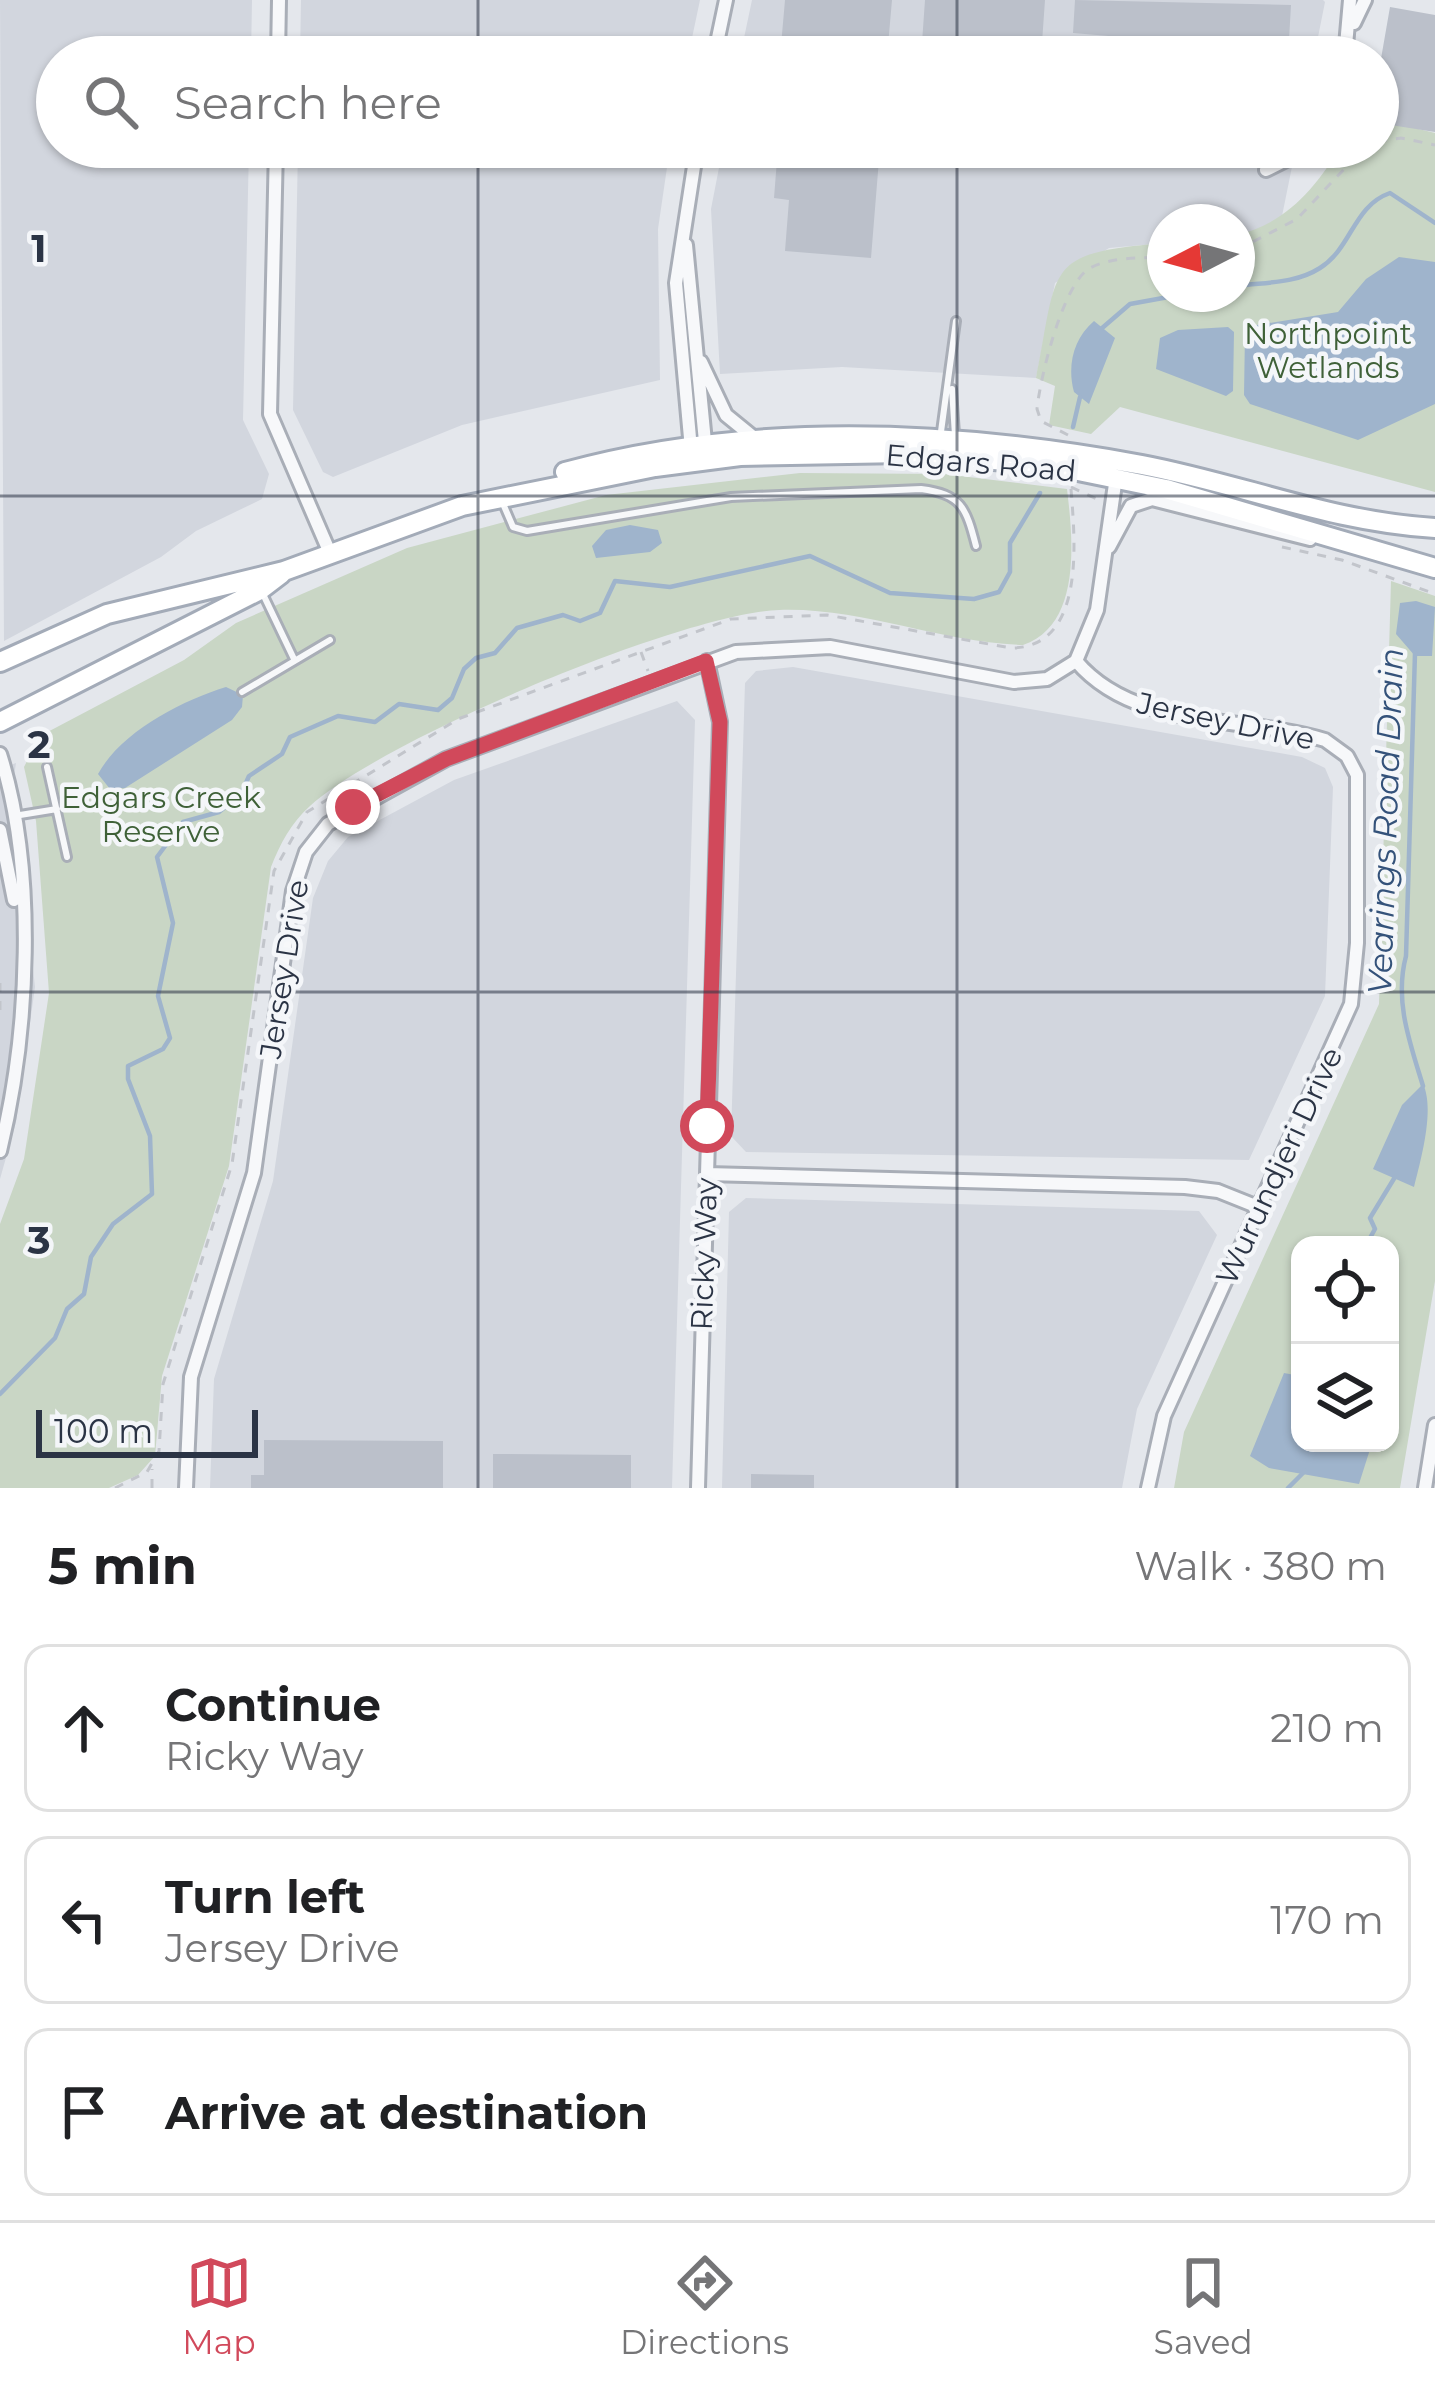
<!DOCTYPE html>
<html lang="en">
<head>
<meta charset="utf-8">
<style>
  :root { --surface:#fff; --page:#f2f2f2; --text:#202124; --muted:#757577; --line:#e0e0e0; --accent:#d1495b }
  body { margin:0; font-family:Montserrat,sans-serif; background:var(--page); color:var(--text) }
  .controls { position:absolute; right:36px; bottom:36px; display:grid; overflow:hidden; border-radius:24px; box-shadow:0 3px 9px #0004 }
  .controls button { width:108px; height:108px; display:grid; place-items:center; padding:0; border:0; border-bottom:3px solid var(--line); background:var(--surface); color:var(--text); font:60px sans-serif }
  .compass { position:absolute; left:1147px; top:204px; width:108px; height:108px; border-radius:50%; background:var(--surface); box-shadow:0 3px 9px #0004; rotate:264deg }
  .scale { position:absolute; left:36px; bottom:30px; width:222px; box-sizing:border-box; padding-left:12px; border:6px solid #2b3445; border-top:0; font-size:33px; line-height:42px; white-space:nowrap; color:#2b3445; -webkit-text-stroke:9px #f4f6f9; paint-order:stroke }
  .stop { position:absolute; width:36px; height:36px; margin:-27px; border:9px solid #d1495b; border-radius:50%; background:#fff }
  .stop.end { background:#d1495b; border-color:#fff; box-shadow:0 3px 12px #0008 }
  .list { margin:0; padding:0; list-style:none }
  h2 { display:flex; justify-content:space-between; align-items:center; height:156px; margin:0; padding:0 48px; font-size:51px }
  h2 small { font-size:39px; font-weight:400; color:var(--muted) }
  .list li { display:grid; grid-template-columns:78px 1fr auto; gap:36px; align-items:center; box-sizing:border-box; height:168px; margin:0 24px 24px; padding:0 24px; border:3px solid var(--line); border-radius:24px }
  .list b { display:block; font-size:45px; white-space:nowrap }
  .list p { margin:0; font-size:39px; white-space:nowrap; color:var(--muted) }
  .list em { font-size:39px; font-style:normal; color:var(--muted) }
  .icon { flex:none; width:66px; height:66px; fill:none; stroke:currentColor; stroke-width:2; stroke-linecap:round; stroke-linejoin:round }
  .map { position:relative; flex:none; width:1435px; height:1488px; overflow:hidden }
  .search { position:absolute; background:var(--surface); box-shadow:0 3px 9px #0004; left:36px; right:36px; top:36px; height:132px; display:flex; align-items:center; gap:30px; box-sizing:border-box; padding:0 42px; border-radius:66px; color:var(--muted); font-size:45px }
  .sheet { height:732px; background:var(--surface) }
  nav { display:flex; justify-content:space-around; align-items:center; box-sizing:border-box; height:168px; border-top:3px solid var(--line); background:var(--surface); font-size:33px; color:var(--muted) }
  nav a { display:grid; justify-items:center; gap:6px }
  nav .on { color:var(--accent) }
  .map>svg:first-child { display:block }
  .built { fill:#d2d6de }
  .green { fill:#c9d6c5; fill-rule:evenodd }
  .water { fill:#9fb4cc }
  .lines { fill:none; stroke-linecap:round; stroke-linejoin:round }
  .stream { stroke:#9fb4cc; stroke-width:4.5 }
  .building { fill:#bbc0ca }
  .service-casing { stroke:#a9aeb7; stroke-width:12 }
  .minor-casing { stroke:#a9aeb7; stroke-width:18 }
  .primary-casing { stroke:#a3abb8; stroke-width:24 }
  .path { stroke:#c2c5cb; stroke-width:3; stroke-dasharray:9 9; stroke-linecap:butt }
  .service { stroke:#f7f8fa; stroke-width:6 }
  .minor { stroke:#f7f8fa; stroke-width:12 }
  .primary { stroke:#fff; stroke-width:18 }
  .route { stroke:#d1495b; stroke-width:15 }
  .grid { fill:none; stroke:#2b3445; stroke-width:3; stroke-opacity:0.55 }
  .labels { text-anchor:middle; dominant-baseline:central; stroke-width:9; stroke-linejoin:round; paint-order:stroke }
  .park-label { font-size:30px; fill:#3f6138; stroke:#f4f6f9 }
  .street-label { font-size:30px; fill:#2b3445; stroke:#f4f6f9 }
  .water-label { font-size:33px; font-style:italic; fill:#34527a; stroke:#f4f6f9 }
  .grid-label { font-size:39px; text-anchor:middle; font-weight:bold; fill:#2b3445; stroke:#f4f6f9; stroke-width:9; stroke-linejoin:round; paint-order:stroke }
</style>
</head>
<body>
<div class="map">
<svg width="1435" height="1488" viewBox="0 0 1435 1488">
  <rect width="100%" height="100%" fill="#e4e7ec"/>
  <path class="built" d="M0,0H252L251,57H57V147H249L243,420L269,474L262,499L196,531L161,557L4,641Z
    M301,0H700L688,57H300Z
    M752,0H1323L1325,2L1314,57H740Z
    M298,147H670L658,229L660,380L462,425L333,477L323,472L293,410Z
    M723,147H1296L1282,216L1257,231L1237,235V222H1165V243L1109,248L1055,283L1036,378L842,367L720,374L711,209Z
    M793,667L1302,757L1325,768L1333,787L1325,996L1249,1160L746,1152L731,1136L745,683L756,671Z
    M677,701L695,720L672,1488H210L214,1379L273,1181L313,898L328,861L348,837L454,780Z
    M16,763L13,783L35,987L16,1122L0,1179V769Z
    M746,1198L1199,1211L1217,1235L1137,1409L1122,1488H722L729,1212Z"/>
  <path class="green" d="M1378,119L1435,133V492L1120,407L1091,434L1049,425L1055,386L1036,378C1059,266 1042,253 1165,243V294H1237V235C1285,224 1316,188 1340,147H1378Z
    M800,473L944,474L1067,489C1073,539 1082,625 1023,645C941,643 862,607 779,610C681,614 382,740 310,806C291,823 280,844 271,867L229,1166L162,1376L155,1456L138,1475L109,1488H0V1224L24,1159L49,993L36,821L24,767L40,736L184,660L236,623L407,548L606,495Z
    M1391,581L1435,596V1281L1400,1488H1174L1184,1432L1379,1004ZM1300,1245H1390V1443H1300Z"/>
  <path class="water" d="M1399,257L1435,262V404L1358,440L1250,404L1244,395L1245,333L1251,326L1338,312L1366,279Z
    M1094,321L1115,338L1089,404L1074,392C1067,366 1073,339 1094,321Z
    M1228,327L1234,332L1233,391L1226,396L1156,369L1160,338L1178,330Z
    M630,525L658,530L662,543L650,552L596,558L592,546L606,530Z
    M1416,601L1435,607L1432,656H1415L1396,634L1400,603Z
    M226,687L243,695L242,707L232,720L125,788L110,789L98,774C121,732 181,701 226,687Z
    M1423,1084C1435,1109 1421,1159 1414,1187L1373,1169L1402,1105Z
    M1284,1373L1300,1376V1443H1372L1359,1484L1269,1468L1250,1456Z"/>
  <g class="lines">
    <path class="stream" d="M1237,286C1265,282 1295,284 1320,268C1352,248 1353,206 1390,193L1435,223
      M1101,329L1130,304L1185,294
      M1073,427L1080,397
      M1415,653L1406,956C1394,1001 1410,1043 1423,1086
      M1366,1245L1375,1229L1370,1218L1395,1177
      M0,1394L55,1338L67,1309L84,1294L91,1257L113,1224L152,1194L150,1136L128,1079V1066L163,1049L170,1038L158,996L173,923L157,857L183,822L219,812L241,794L249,776L282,754L290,737L338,716L375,722L399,704L438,710L452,698L464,669L476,658L495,653L517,628L563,615L580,621L600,613L615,581L670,587L810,556L890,593L974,599L999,592L1010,572V543L1040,493
      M1288,1488L1305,1471"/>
  </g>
  <path class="building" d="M785,0H892L887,57H780Z
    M925,0H1045L1041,57H921Z
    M1075,0L1291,5L1288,57H1226L1227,46L1073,33Z
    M1390,7L1435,15V132L1378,123V76Z
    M778,147H880L871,258L785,251L789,200L774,198Z
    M264,1440L443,1441V1488H251V1475H264Z
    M493,1454L631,1455V1488H493Z
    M751,1474L814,1475V1488H751Z"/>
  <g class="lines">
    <g class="service-casing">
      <path id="service" d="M952,389L955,435
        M940,439L956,321
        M501,499L513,527L527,531L731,497L921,489C961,494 966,507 976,546
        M262,592L294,659
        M242,692L330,640
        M47,767L67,857
        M14,816L57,809"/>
    </g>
    <g class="minor-casing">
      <path id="minor" d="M1354,23L1365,0
        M278,57L279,0
        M714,57L726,0
        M1345,57L1350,0
        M276,147L270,414L330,553
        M1266,170L1312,147
        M686,245L706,452
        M701,362L726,415L753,437
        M691,449L676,283L697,147
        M1109,547L1131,506L1152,499L1310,539
        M1076,661L1097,610L1116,477
        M0,754C37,871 29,1033 0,1151
        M0,830L14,900
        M707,1174L1185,1187L1218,1191L1258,1207
        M186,1488L191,1377L254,1173L293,891L306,852L328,824L446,759L736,652L830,647L1014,682L1047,679L1076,661C1135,731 1243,715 1325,740L1347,756L1357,775V943L1351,1004L1164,1416L1148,1488
        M698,1488L720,722L707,661
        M1425,1488L1435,1425"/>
    </g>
    <g class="primary-casing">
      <path id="primary" d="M565,472C752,421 952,430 1142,465C1242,484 1332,522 1435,528
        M0,662L107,614L284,571L462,506L655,467L740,456L905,453L1044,464L1166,489L1435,568
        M0,722L260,590L281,574"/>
    </g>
    <path class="path" d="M1378,141L1401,138L1435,145
      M1334,147L1345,160
      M1237,250L1297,219L1365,147
      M1068,435L1041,421L1037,409C1040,378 1063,283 1090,268C1110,257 1142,258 1165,257
      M1071,487L1099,500
      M1282,547L1342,560L1435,594
      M641,652L648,671
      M0,983V1013
      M115,1488L147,1472L159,1451L163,1384L232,1164L274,871L307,812L458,719L731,619L827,615L1011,648C1086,648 1075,541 1071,489
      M152,1488V1469"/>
    <use href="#service" class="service"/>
    <use href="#minor" class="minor"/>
    <use href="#primary" class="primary"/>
  </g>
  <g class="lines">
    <path class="route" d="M353,807L446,759L706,661L720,722L707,1126"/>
  </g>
  <path class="grid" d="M478,0V57M957,0V57M478,147V1488M957,147V1488M0,496H1435M0,992H1435"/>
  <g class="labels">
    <g class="park-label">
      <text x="1328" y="333">Northpoint<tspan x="1328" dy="34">Wetlands</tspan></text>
      <text x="161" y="797">Edgars Creek<tspan x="161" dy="34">Reserve</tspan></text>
    </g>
    <g class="street-label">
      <text transform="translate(981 463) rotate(5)">Edgars Road</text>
      <text transform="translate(1226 721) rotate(12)">Jersey Drive</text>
      <text transform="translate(284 969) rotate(-81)">Jersey Drive</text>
      <text transform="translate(1279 1166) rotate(-65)">Wurundjeri Drive</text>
      <text transform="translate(704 1254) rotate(-88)">Ricky Way</text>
    </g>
    <g class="water-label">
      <text transform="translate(1385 821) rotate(-88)">Vearings Road Drain</text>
    </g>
  </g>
  <g class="grid-label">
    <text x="39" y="262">1</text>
    <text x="39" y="758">2</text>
    <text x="39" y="1254">3</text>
  </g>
</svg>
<div class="controls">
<button><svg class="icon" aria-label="locate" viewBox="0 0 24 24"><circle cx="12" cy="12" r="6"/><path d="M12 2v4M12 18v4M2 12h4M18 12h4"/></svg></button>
<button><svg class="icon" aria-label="layers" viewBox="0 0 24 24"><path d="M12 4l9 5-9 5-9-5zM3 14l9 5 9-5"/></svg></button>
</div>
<svg class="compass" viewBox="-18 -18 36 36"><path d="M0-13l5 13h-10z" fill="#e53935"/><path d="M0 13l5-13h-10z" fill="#757577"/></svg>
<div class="scale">100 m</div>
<div class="stop" style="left:707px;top:1126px"></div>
<div class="stop end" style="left:353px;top:807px"></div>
<div class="search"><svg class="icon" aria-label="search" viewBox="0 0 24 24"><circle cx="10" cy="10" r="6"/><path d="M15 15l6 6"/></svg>Search here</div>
</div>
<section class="sheet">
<h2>5 min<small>Walk · 380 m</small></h2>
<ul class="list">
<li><svg class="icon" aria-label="ahead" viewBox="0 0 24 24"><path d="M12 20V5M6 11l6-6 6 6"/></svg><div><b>Continue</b><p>Ricky Way</p></div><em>210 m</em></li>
<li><svg class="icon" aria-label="left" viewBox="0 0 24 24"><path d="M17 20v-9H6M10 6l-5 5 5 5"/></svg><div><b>Turn left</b><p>Jersey Drive</p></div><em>170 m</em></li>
<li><svg class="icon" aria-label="arrive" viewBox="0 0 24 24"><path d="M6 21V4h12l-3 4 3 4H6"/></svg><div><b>Arrive at destination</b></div></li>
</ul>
</section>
<nav>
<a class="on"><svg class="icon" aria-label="map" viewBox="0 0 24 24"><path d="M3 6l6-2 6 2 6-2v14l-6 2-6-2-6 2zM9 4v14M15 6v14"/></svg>Map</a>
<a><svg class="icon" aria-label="directions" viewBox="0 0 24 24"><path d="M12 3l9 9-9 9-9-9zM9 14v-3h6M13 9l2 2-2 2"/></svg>Directions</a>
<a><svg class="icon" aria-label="saved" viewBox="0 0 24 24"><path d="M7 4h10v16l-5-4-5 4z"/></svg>Saved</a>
</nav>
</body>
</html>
